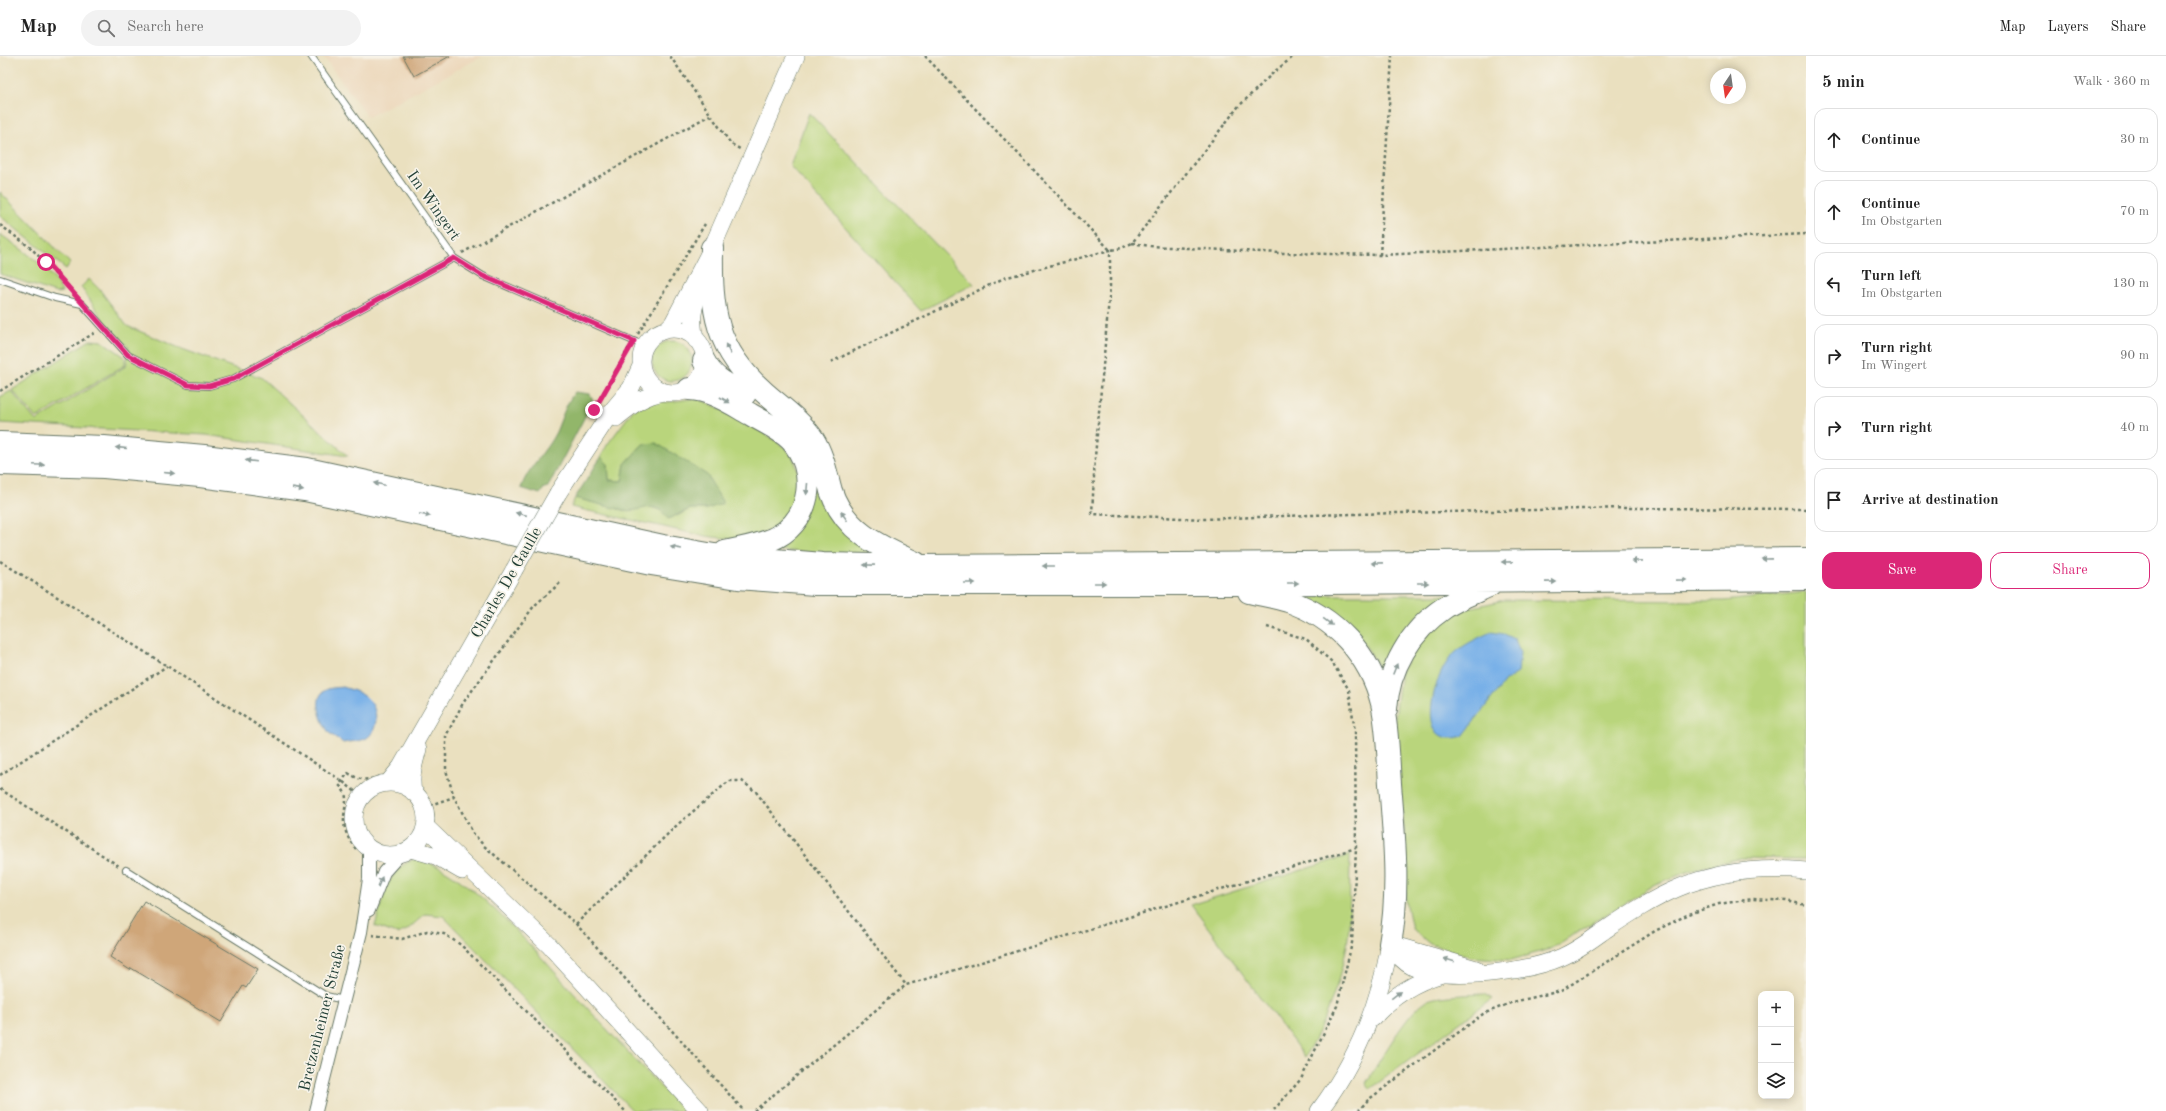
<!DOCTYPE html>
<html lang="en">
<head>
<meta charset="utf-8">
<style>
  :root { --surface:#fff; --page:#f2f2f2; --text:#222; --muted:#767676; --line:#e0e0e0; --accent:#db2777 }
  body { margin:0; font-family:"Old Standard TT",serif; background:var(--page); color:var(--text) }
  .controls { position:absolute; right:12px; bottom:12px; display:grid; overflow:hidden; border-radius:8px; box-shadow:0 2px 10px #0003 }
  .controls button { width:36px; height:36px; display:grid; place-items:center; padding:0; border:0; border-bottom:1px solid var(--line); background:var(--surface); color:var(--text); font:20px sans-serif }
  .compass { position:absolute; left:1710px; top:12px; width:36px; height:36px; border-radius:50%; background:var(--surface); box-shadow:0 2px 10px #0003; rotate:193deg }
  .stop { position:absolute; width:12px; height:12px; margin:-9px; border:3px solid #db2777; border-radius:50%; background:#fff }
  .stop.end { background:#db2777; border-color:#fff; box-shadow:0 1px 4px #0008 }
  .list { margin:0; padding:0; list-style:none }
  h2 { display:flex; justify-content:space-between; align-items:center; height:52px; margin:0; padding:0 16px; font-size:17px }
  h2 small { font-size:13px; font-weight:400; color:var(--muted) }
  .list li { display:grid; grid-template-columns:26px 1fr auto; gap:12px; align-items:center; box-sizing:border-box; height:64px; margin:0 8px 8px; padding:0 8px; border:1px solid var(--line); border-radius:12px }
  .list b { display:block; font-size:15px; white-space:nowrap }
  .list p { margin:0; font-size:13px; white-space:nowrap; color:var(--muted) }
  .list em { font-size:13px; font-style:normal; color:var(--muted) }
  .actions { display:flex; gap:8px; padding:12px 16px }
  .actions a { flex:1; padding:9px 0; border:1px solid var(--accent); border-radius:12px; text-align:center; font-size:14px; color:var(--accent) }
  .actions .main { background:var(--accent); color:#fff }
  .icon { flex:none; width:22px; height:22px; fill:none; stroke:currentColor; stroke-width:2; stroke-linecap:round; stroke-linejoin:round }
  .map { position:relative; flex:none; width:1806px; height:1055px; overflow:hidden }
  header { display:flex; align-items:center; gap:24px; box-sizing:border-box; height:56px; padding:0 20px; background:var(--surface); border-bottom:1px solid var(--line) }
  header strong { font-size:19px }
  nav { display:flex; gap:22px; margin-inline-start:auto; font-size:14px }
  .search { width:280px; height:36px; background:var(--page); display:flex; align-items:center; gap:10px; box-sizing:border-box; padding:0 14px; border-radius:22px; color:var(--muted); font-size:15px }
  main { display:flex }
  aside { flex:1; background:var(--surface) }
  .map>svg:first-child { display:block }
  .built { fill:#ecd7ba }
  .green { fill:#b9d57b; stroke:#6c8958 }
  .forest { fill:#92b66b; stroke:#587a50 }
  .water { fill:#78b0e8; stroke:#4c768e }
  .building { fill:#cfa679 }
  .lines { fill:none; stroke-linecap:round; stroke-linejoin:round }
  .lane-casing { stroke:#667665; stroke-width:8 }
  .street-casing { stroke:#667665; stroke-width:14 }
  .secondary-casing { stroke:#667665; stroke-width:18 }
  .highway-casing { stroke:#667665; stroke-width:24 }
  .path { stroke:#667665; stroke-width:2.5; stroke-dasharray:3 3; stroke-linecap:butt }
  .lane { stroke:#fff; stroke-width:6 }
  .street { stroke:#fff; stroke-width:12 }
  .secondary { stroke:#fff; stroke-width:17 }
  .highway { stroke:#fff; stroke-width:22 }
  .secondary-bridge-casing { stroke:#667665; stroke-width:18; stroke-linecap:butt }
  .secondary-bridge { stroke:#fff; stroke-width:17 }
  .oneway { fill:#8f9e9a }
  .route { stroke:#db2777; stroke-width:5 }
  .labels { text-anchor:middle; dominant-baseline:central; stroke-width:3.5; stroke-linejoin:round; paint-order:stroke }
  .street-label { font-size:16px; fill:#1f3d34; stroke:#f7f3e8 }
</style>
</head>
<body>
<header>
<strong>Map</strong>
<div class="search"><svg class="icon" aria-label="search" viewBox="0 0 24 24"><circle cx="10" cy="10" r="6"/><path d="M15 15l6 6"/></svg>Search here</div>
<nav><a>Map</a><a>Layers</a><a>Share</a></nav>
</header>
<main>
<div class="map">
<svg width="1806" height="1055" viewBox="0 0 1806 1055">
  <rect width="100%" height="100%" fill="#f7f3e8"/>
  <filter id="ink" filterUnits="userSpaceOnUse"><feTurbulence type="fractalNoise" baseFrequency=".025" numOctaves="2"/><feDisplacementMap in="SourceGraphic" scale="8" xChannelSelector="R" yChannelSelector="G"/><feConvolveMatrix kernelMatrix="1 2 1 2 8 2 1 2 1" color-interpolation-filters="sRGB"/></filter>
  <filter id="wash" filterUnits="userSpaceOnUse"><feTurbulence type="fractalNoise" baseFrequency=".012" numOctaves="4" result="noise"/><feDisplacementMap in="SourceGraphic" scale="16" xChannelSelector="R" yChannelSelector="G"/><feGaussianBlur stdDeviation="0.9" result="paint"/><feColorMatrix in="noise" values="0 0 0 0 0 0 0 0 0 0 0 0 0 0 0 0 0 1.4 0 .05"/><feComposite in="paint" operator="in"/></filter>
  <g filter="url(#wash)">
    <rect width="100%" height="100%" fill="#eae0bf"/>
    <path class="built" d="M323,0H483L368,61Z"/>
    <path class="green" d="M809,57L974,228L921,255L790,110Z
      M0,136L70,207L66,213L0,160Z
      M0,178C19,192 53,213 62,236L56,237L0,218Z
      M89,223L100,234L127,270L182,293L262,322L348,400L206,379L0,367V341L11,335L36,365L126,310L129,292L107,269L81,231Z
      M90,284L102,285L125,301V309L36,362L12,334Z
      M652 305a20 20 0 1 1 40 0a20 20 0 1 1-40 0Z
      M696,342C718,350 771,378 787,394C801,408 802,436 793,451C785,465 772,476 756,480C724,487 691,477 660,470C631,464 601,458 571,451L575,442L626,455L648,450L677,460L690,453H708L643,388L625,408L622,425L609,424L608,408L601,401L607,389L634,353L654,345L668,346Z
      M815,418L855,485L876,501L773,494Z
      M1806,536V803L1741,802L1695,813L1656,828L1550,893L1511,904L1471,901L1430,888L1412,873L1406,845L1405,781L1397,706L1395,662L1401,615L1425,577L1456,555L1504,544L1724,545Z
      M1299,539H1451L1420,558L1405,574L1382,615C1355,572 1345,562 1299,539Z
      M1350,799C1349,826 1351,864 1347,889C1339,929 1325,967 1305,1001L1191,849Z
      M414,803C464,808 543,904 578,942C613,980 648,1018 684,1055H633L443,860L425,858L407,874L397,878L375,870C384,842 385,815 414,803Z
      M1484,938L1492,943L1370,1033L1366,1027C1378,1008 1407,956 1426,945C1436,939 1471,939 1484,938Z"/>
    <path class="forest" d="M575,336L590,338L593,345L548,431L544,432L540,438L521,432C528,411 546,396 556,376C562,362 565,349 575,336Z
      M656,387L707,419L723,447L708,453H690L668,463C653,441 642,458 624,454C607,451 592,446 575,442L601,401L608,408L609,424L622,425L625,408L643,388Z"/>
    <path class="water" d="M1491,576L1504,578L1515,583L1520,597L1518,617L1505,625L1463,680C1414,695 1432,623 1450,602C1460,590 1476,583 1491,576Z
      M343,631C352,634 361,636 368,643C379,653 379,676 365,683C359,686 350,685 343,687C339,683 331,680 328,675C322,667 314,646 322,637C327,631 336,632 343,631Z"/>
    <g id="blocks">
      <path class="building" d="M403,0H450L414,20Z
        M144,845L258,913L246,932L243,930L221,966L131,912L130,914L110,901Z"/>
    </g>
  </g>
  <g filter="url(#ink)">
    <use href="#blocks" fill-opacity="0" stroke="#667665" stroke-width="1"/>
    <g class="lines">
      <g class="lane-casing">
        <path id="lane" d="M311,0L454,202L483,220L645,290
          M0,223L55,242L82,248L128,299L188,329L209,330L233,323L454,202
          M126,814L326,940L344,944"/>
      </g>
      <g class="street-casing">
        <path id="street" d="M369,854L384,816L401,797
          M316,1055L361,876L369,823V792"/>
      </g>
      <g class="secondary-casing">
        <path id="secondary" d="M641 305a32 32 0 1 1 64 0a32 32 0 1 1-64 0Z
          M666,274L673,267L712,192L796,0
          M696,284C689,265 694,249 700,231
          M616,362C631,350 644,339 664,336
          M558,437L611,356L631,332L641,310
          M388,727L401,711L514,514
          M354 763a36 36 0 1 1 72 0a36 36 0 1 1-72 0Z
          M413,736C410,720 414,708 418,693
          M426,771L549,889L700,1055
          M411,793L436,800L462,815
          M1390,888C1396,898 1403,906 1413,911C1447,926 1528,916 1562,901C1578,894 1591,884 1605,874C1629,858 1652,843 1678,832C1719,815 1762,811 1806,815
          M1390,888L1476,913
          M1373,962C1392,940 1414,926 1442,918
          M1319,1055C1356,1006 1379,949 1390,888"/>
      </g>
      <g class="highway-casing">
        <path id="highway" d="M712,192C711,256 715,293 765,337C781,351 801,365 813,383C823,399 826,417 831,435C845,476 879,490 916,507
          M704,305C713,323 728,329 745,338
          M689,333C712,334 730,347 750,358C763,366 780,373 791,384C817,413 813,461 777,481C762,489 742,492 725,496
          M0,387L104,391L204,400L307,413L663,490L714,499L823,508L922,510L1806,503
          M0,408L104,411L200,420L305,434L651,508L738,522L815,528H1212L1806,523
          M1249,536C1262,539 1275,541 1288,545C1335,561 1370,599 1382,647C1389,677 1388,710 1391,740C1395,790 1399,839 1390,888
          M1386,653C1388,613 1411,574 1444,552C1458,542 1476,536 1491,529"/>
      </g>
      <path class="path" d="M670,0L731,88L740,93
        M925,0L1110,194L1122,192L1132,187L1238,51L1274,16L1294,0
        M0,169L31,192L72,235
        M1132,187L1150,190L1280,197L1380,199L1806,178
        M462,197L710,59
        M1380,199L1392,0
        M638,278L705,168
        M831,306L1004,222L1110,194V231L1095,401L1092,458L1204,463L1310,459L1626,452L1806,453
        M0,335L96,276
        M601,342L629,292
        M0,505L167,610L342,725L362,741
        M560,527L534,550L463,647L446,680V714L454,741L473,777L484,790L576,868L744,1055
        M1267,571L1306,583L1332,606L1349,634L1355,676L1356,792L1352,887L1337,950L1301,1023L1273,1055
        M0,719L167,610
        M0,733L119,810
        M424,751L454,741
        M356,793C349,785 343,773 344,761C345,747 350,740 339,729L348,717C358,723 363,725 374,722
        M576,868L677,769L729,725H742L756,736L906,929
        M372,879L402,883L427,875L444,878L461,889L625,1055
        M754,1055L906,929L1356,792
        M1358,1055L1368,1044L1483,958L1513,946L1561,935L1655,875L1689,858L1719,848L1753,843L1786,845L1806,849"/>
      <use href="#lane" class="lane"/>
      <use href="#street" class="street"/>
      <use href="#secondary" class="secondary"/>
      <use href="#highway" class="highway"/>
      <g class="secondary-bridge-casing">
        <path id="secondary-bridge" d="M514,514L558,437"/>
      </g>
      <use href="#secondary-bridge" class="secondary-bridge"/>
    </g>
    <defs><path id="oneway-solid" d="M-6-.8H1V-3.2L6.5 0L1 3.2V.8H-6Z"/></defs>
    <g class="oneway">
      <use href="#oneway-solid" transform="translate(728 293) rotate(-118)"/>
      <use href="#oneway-solid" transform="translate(725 344) rotate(30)"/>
      <use href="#oneway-solid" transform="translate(121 392) rotate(-175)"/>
      <use href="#oneway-solid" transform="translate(251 405) rotate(-173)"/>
      <use href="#oneway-solid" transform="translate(39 409) rotate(2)"/>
      <use href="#oneway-solid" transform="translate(169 417) rotate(5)"/>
      <use href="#oneway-solid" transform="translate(379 428) rotate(-168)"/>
      <use href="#oneway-solid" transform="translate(298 433) rotate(8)"/>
      <use href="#oneway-solid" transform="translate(807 433) rotate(95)"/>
      <use href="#oneway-solid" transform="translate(521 458) rotate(-167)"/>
      <use href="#oneway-solid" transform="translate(425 459) rotate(11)"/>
      <use href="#oneway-solid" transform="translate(844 460) rotate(-125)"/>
      <use href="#oneway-solid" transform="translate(676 492) rotate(-170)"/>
      <use href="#oneway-solid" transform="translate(1767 503) rotate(179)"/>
      <use href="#oneway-solid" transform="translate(1637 505) rotate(179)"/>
      <use href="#oneway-solid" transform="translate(1507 506) rotate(179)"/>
      <use href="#oneway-solid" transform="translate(1377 507) rotate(179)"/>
      <use href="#oneway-solid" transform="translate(869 509) rotate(-179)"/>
      <use href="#oneway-solid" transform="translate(1048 510) rotate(180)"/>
      <use href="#oneway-solid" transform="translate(1681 524) rotate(-1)"/>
      <use href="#oneway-solid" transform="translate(1551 526) rotate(-1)"/>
      <use href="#oneway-solid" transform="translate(970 527)"/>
      <use href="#oneway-solid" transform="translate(1100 527)"/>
      <use href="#oneway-solid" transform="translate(1293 527)"/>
      <use href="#oneway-solid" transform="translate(1423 527)"/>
      <use href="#oneway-solid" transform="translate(1328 566) rotate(36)"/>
      <use href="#oneway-solid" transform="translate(1395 613) rotate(-68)"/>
      <use href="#oneway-solid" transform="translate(380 826) rotate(-68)"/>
      <use href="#oneway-solid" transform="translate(1449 904) rotate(-163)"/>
      <use href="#oneway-solid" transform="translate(1396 939) rotate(-38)"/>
    </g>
  </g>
  <g class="lines" filter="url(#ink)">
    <path class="route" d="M46,206L128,299L188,329L209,330L233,323L454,202L483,220L634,285L594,354"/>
  </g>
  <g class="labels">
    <g class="street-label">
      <text transform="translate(433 150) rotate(55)">Im Wingert</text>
      <text transform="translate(507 527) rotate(-60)">Charles De Gaulle</text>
      <text transform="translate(323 962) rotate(-76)">Bretzenheimer Straße</text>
    </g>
  </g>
</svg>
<div class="controls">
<button>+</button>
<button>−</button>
<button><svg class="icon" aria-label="layers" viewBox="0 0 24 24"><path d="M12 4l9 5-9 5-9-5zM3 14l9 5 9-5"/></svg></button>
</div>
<svg class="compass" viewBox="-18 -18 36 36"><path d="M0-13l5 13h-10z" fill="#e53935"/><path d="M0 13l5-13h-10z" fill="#767676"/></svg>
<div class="stop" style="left:46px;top:206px"></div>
<div class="stop end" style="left:594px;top:354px"></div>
</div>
<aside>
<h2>5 min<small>Walk · 360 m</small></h2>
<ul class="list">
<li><svg class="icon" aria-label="ahead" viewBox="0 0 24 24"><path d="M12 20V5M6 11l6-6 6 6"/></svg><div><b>Continue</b></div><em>30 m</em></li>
<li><svg class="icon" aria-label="ahead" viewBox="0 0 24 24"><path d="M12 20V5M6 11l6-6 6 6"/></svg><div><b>Continue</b><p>Im Obstgarten</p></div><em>70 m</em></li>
<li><svg class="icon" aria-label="left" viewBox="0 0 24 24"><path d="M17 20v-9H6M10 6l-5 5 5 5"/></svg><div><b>Turn left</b><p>Im Obstgarten</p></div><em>130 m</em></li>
<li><svg class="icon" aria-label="right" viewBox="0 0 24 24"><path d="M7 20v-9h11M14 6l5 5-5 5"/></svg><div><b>Turn right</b><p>Im Wingert</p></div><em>90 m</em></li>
<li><svg class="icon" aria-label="right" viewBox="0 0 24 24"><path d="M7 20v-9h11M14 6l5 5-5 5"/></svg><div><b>Turn right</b></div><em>40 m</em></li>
<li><svg class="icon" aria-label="arrive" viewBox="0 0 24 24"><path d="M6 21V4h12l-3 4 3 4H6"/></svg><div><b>Arrive at destination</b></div></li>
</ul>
<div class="actions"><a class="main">Save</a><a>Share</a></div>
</aside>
</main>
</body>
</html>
